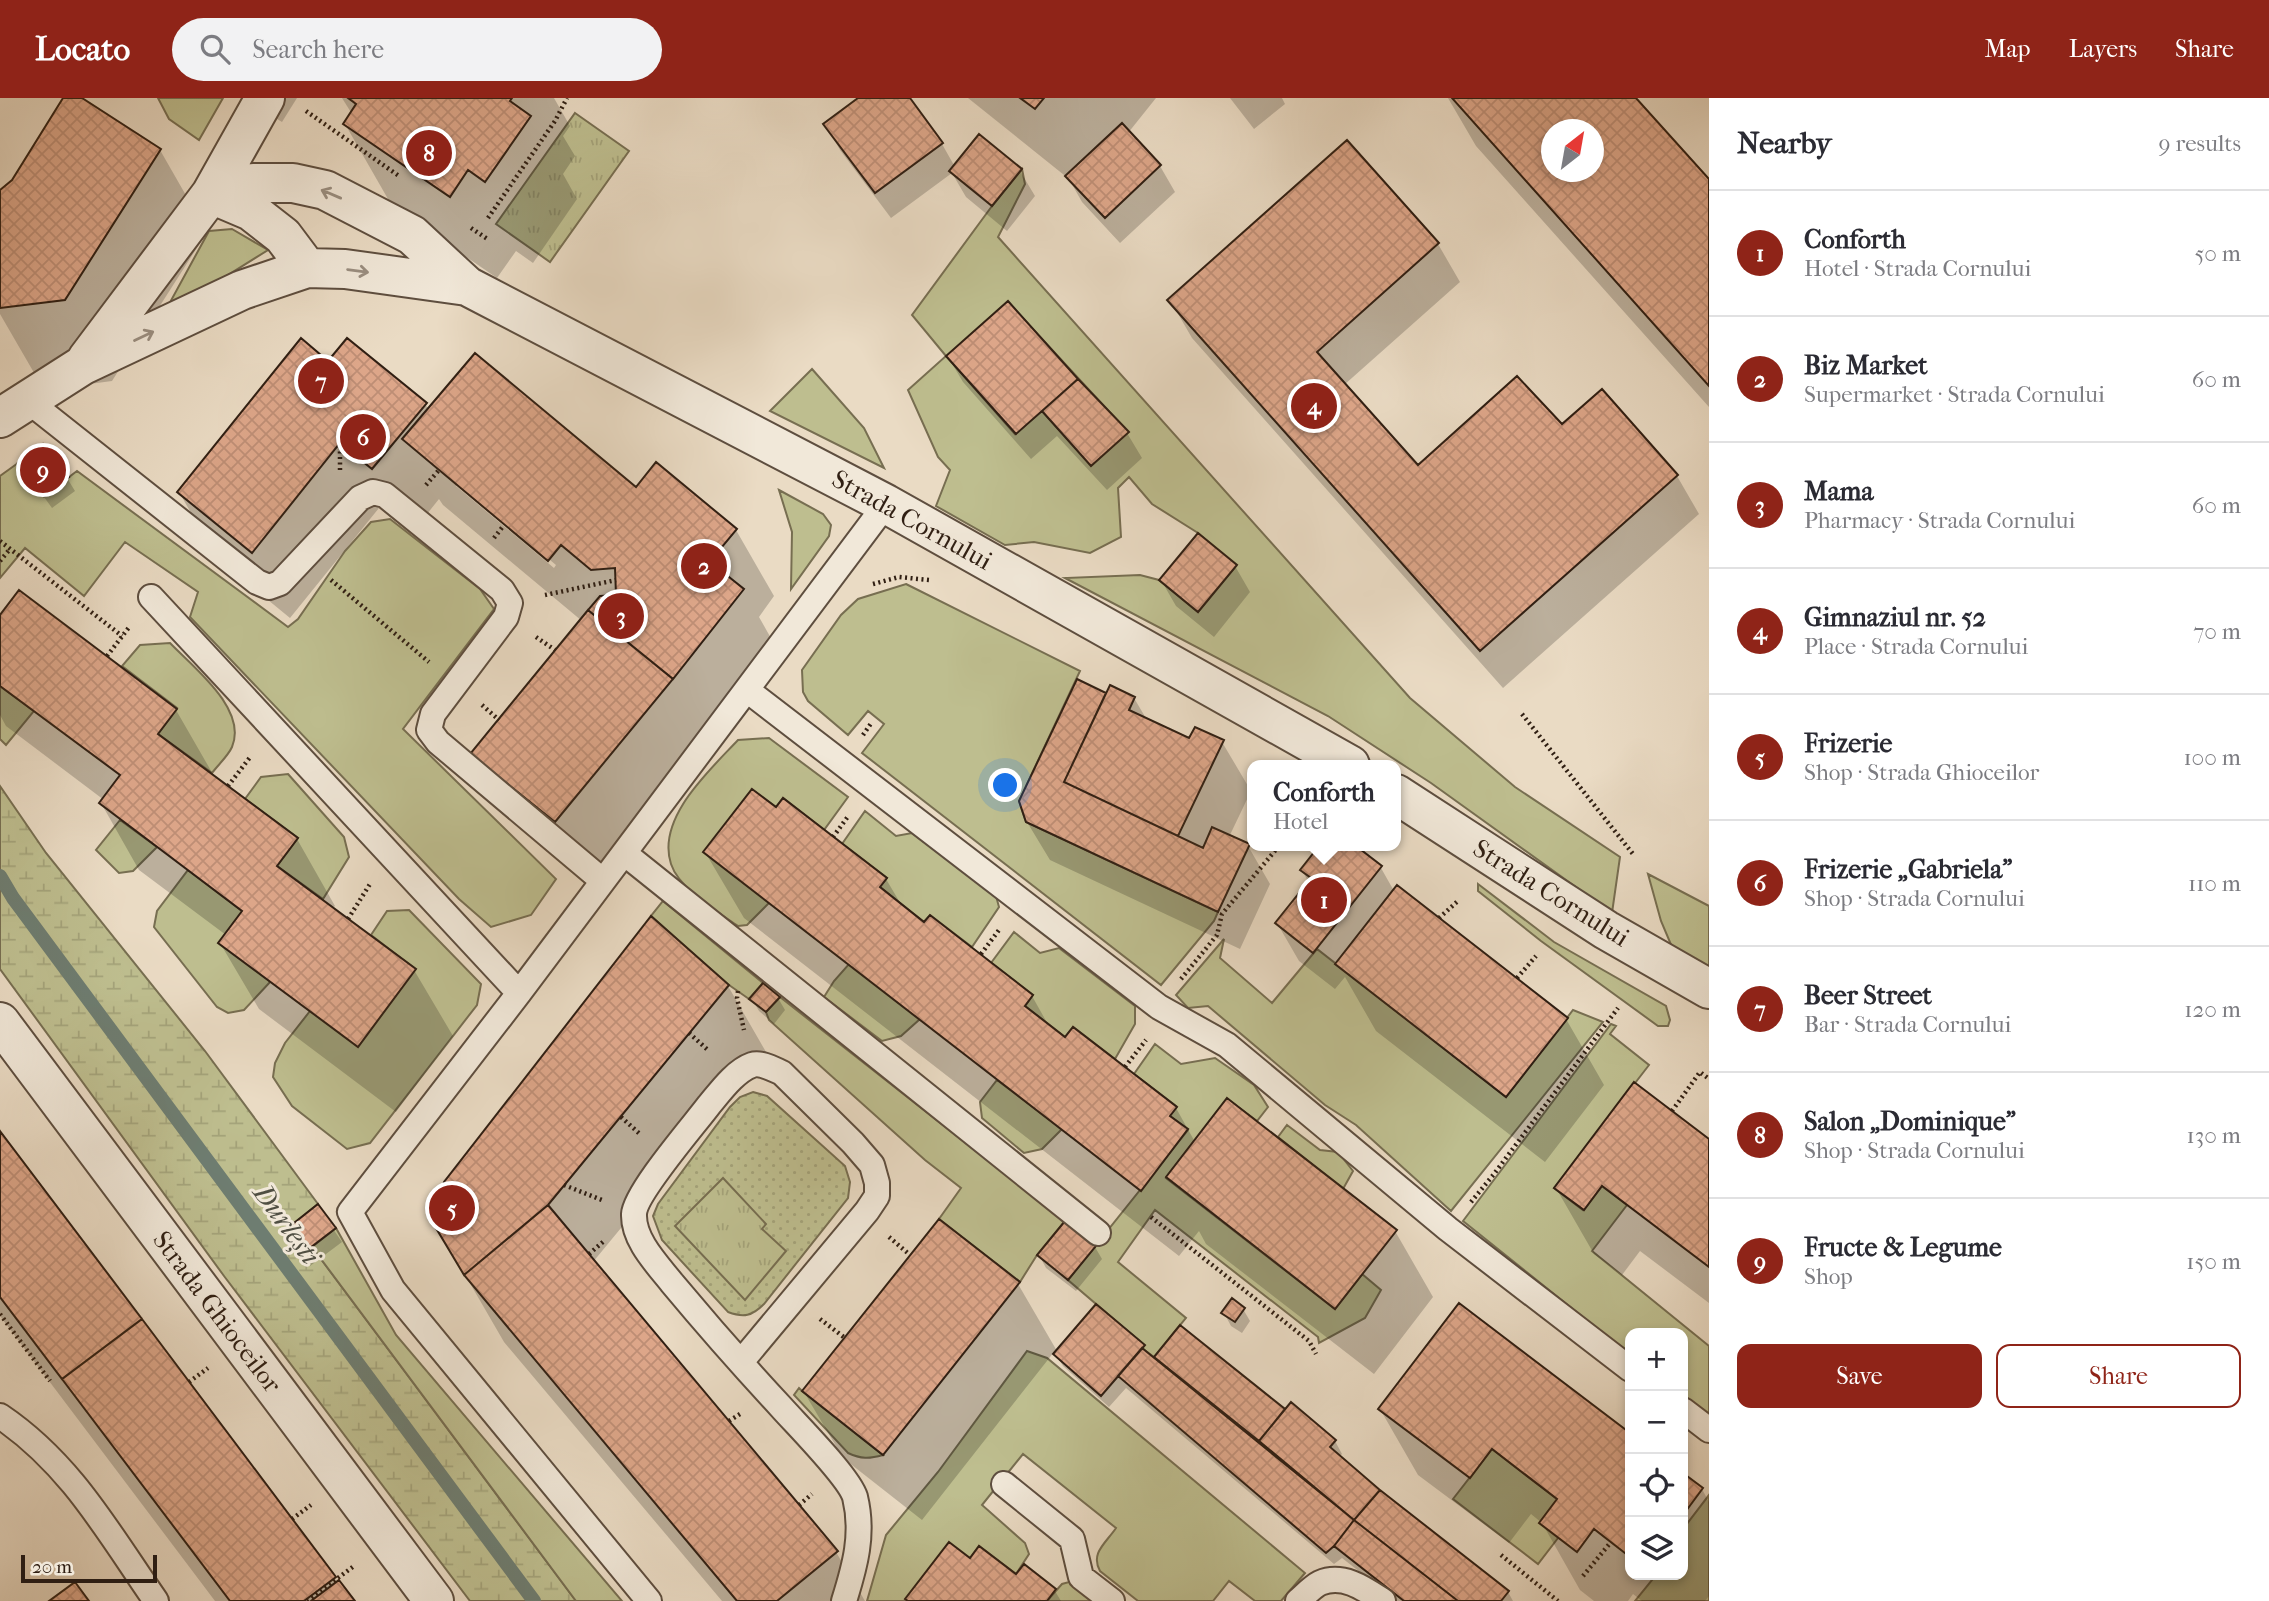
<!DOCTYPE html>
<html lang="en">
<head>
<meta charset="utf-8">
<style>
  :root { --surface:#fff; --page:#f2f2f3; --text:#2b2b33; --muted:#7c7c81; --line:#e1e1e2; --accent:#8f2418 }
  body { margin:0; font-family:"IM FELL French Canon",serif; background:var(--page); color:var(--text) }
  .controls { position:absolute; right:21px; bottom:21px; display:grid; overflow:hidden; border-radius:14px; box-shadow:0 4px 10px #0003 }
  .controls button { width:63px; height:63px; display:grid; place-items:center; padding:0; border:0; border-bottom:2px solid var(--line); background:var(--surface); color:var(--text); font:35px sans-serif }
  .compass { position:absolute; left:1541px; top:21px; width:63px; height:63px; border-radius:50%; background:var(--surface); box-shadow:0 4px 10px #0003; rotate:31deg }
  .scale { position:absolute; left:21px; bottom:18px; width:136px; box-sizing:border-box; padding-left:7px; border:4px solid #301f13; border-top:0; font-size:19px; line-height:24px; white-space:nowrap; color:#301f13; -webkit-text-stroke:5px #f1e8d9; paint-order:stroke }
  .you { position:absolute; left:1006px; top:688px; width:24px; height:24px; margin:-18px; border:5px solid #fff; border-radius:50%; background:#1a73e8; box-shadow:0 0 0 10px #1a73e833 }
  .badge { display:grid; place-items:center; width:46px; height:46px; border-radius:50%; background:var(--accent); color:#fff; font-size:23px; font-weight:700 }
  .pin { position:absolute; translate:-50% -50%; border:4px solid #fff; box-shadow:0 2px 7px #0006 }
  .popup { position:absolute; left:1247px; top:662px; width:154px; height:91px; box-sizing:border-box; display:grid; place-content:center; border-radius:14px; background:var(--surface); filter:drop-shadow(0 2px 5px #0005); font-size:23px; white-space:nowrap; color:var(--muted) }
  .popup b { font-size:26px; color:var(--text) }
  .popup::after { content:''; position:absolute; left:50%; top:100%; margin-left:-14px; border:14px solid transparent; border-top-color:var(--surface) }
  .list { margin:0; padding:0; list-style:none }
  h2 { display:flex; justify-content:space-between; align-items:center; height:91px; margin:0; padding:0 28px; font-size:30px }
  h2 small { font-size:23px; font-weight:400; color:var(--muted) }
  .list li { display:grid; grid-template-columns:46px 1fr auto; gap:21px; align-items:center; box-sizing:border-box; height:126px; padding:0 28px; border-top:2px solid var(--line) }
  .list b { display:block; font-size:26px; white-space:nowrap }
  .list p { margin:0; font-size:23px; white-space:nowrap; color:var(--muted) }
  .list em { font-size:23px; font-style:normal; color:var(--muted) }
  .actions { display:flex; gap:14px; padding:21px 28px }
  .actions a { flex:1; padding:16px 0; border:2px solid var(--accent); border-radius:14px; text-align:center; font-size:24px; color:var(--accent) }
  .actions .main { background:var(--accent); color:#fff }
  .icon { flex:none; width:38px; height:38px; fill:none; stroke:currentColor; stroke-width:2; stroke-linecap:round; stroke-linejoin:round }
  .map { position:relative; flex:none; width:1709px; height:1503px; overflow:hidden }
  header { display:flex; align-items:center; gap:42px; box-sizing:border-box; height:98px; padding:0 35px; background:var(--accent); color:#fff }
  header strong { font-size:33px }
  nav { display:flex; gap:38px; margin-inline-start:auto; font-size:24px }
  .search { width:490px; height:63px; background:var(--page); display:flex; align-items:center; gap:18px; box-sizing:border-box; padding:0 24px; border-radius:38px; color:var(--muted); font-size:26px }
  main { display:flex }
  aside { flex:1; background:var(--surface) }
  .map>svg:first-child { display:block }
  .grass { fill:url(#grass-dots); stroke:#776e51; stroke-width:2 }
  .wetland { fill:url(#wetland-marsh); stroke:#776e51; stroke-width:2 }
  .park { fill:url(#park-tufts); stroke:#776e51; stroke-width:2 }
  .garden { fill:#bebe8f; stroke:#776e51; stroke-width:2; fill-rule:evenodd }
  .shadow { fill:#0003; fill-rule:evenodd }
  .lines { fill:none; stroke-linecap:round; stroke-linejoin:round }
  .stream { stroke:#6e7d71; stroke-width:14 }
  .building { fill:url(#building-cross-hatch); stroke:#301f13; stroke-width:2; fill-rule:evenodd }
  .lane-casing { stroke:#5e4e3f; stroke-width:28 }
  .street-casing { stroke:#5e4e3f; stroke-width:42 }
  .path { stroke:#301f13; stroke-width:4.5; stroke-dasharray:2 3.5; stroke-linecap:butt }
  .lane { stroke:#f1e8d9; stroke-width:24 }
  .street { stroke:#f1e8d9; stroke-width:38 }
  .oneway { stroke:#9a8e80 }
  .labels { text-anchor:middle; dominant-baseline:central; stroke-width:6; stroke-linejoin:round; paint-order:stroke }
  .street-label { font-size:26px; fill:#301f13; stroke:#f1e8d9 }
  .water-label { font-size:28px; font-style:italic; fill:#4f4e42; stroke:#f1e8d9 }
</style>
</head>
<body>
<header>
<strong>Locato</strong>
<div class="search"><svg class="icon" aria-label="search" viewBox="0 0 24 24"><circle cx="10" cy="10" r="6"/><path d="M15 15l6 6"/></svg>Search here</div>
<nav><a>Map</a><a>Layers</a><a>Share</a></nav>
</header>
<main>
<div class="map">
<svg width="1709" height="1503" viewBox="0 0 1709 1503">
  <defs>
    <pattern id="grass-dots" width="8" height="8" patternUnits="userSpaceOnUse" patternTransform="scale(1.75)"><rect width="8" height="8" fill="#bebe8f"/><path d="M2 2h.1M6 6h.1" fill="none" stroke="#a4a37a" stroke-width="1.8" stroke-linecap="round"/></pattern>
    <pattern id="wetland-marsh" width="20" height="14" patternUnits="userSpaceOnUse" patternTransform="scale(1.75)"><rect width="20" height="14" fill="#bebe8f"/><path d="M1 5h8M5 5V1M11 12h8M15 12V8" fill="none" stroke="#a4a37a"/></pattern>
    <pattern id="park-tufts" width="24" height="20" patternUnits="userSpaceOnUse" patternTransform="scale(1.75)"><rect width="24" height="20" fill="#bebe8f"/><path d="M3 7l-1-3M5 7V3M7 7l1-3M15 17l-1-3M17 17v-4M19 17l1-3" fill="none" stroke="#a4a37a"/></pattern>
    <pattern id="building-cross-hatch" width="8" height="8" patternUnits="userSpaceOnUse" patternTransform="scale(1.75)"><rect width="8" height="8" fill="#dda689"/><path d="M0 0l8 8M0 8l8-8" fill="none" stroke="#be8e75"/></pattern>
  </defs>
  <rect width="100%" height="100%" fill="#eadbc4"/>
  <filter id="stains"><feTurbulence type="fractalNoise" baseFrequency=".00286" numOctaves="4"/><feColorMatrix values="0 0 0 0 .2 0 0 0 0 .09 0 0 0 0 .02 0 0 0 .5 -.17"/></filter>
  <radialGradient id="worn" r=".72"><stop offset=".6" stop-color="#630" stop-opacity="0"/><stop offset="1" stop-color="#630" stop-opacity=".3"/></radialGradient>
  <path class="grass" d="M753,994L767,998L845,1068L850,1084L848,1100L764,1206C752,1218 744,1220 728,1214L662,1142L653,1118L658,1106L730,1009L740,999Z"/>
  <path class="wetland" d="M0,688L46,755L205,953L318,1106L285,1133L302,1156L312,1149L576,1503H470L224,1178L0,871Z"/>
  <path class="park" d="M575,15L629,53L550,164L496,126Z
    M723,1080L766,1126L762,1131L786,1153L745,1202L675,1128Z"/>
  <path class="garden" d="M158,0H223L199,42L169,21Z
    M1022,71L1025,86L998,139L1410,600L1515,689L1620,759L1612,815L1431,685L1328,618L1065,480L1140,477L1159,482L1198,514L1236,468L1198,435L1152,406L1129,379L1118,390L1121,439L1090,455L1034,444L1005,447L936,408L950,372L938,359L908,292L946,258L912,217L992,108ZM1008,204L1128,334L1091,367L1042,313L1015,336L947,259Z
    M232,131L268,152L180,207L168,208L209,133Z
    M812,271L864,330L884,370L770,313Z
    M18,365L44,398L77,373L288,529L298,521L345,453L371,424L390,421L480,491L494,511L403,631L556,781L531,817L491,829L459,801L190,519L198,494L125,444L84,498L25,450L0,480V378Z
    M779,392L823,416L831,427L829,438L791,491L792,434Z
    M906,486L1080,573L1019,703L1026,724L1218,814L1214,823L1161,887L862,655L884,626L868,613L848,637L808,603L803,594L802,572L841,517L858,501Z
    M170,545C193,569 248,611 232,649C228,658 218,667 212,675L158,636L177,610L122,568L140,547Z
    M0,588L34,613L6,647L0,641Z
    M769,640L848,699L824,732L783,700L776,709L752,692L769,805L747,827L738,828C718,814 679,791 671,766C656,720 710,672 738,642Z
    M288,676L344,739L349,759L323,801L277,768L298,740L245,701L261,679Z
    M865,713L896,738L912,735L996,798L999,809L972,849L930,817L924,824L880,789L887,780L842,746Z
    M120,722L157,749L133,773L119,775L96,752Z
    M188,772L242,813L271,883L244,912L228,915L217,909L154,829L157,813Z
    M1648,776L1709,808V869L1672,849L1661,823Z
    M1478,786L1554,844L1666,908L1670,922L1668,928H1658L1541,843L1478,793Z
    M663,803L763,885L749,901L729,887L651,818Z
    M409,812L481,886L477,907L370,1045L347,1051L292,1008L273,979L275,965L285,945L310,913L415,871L371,837L387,813Z
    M1014,834L1040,855L1059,850L1135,908V926L1115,961L1073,929L1065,939L1025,908L1033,897L991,865Z
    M1224,841L1220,860L1272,905L1317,851L1506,999L1573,912L1603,924L1451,1113L1356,1027L1325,1007L1208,908L1188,910L1176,897Z
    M849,866L920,921L901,938L882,943L824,899L834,883Z
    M780,899L1065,1123L1037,1157L1020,1184L939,1121L961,1090L925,1062L769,922L766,914Z
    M1611,926L1616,928L1610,936L1649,967L1554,1090L1583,1112L1602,1088L1627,1107L1592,1153L1709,1248V1318L1683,1297V1235H1630V1257L1463,1123Z
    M1155,946L1181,966L1215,960L1254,987L1268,1009L1257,1023L1227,1001L1166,1080L1335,1211L1362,1176L1381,1192L1365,1220L1319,1245L1318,1239L1155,1112L1118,1164L1186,1220L1154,1259L1142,1250L1144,1247L1068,1182L1188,1032L1170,1018L1176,1008L1134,976Z
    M997,982L1062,1031L1042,1051L1024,1055L982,1020L980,1004Z
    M1287,1027L1320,1052L1338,1054L1353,1073L1343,1091L1278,1039Z
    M336,1130L396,1237L622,1503H576L312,1149Z
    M1027,1253L1047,1260L1305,1475L1281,1503H1255L1229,1483L1213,1503H1138L1100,1473C1090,1455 1106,1445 1116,1430L1023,1356L982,1407L1025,1445L1029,1456L1016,1476L979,1448L970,1460L906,1501L908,1503H867L886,1437L938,1374Z
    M799,1290L802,1293L883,1357C869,1361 861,1361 848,1355L794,1297Z
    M1492,1351L1557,1401L1558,1440L1538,1466L1453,1401Z
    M1709,1397V1503H1635L1656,1477H1683V1431Z
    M1069,1484L1093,1503H1047L1062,1486Z"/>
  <path class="shadow" d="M66,0H78L160,52L207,134L112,283L44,292L0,216V94L13,83Z
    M243,0H297L282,24Z
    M342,0H554L570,28L563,38L575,58L563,76L577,101L533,165L516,153L497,180L392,108L345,26L352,16Z
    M861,0H908L942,46L955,69L1020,73L1035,98L1007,133L966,99L952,75L891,120L840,52L825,26Z
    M968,0H1156L1128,35L1160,68L1175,94L1120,145L1082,104L1069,81Z
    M1230,0H1282L1285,6L1254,31Z
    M1448,0H1634L1709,84V309L1476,48ZM1552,32H1594V74H1552Z
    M1347,44L1438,146L1460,184L1344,287L1418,369L1562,329L1677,378L1699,416L1503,590L1192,240L1170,202Z
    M1008,206L1127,335L1142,360L1107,392L1057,338L1031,361L963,284L948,259Z
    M329,265L425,306L429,312L636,391L736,432L774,498L759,519L781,558L594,789L511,722L473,656L582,523L443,407L439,401L411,436L379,410L290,520L217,460L179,394ZM458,386L556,467L554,470L456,388Z
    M20,366L67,380L75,393L52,410Z
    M1235,468L1250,494L1214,539L1176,508L1161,482Z
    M0,520L176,612L214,678L297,741L335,808L332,811L414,872L453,938L396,1014L259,911L220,845L226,837L139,772L101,705L104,702L6,628L0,617Z
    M1105,596L1106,599L1134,600L1147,622L1190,643L1222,644L1251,693L1229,739L1248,748L1270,786L1240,851L1050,762L1027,724Z
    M783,702L886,781L902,808L1032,898L1050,930L1176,1010L1195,1044L1395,1133L1433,1199L1374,1276L1206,1146L1199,1133L1179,1158L744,820L705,754L776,711Z
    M1322,748H1328L1336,754L1341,748H1353L1381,770L1394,793L1566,921L1604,987L1545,1064L1376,933L1345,879L1335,891L1299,863L1277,825L1309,785L1302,772Z
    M728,888L766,954L593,1164L836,1454L865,1503H722L504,1244L435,1125Z
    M778,900L785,912L774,926L759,913L752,901Z
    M1634,986L1709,1043V1205L1640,1153L1622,1177L1594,1156L1556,1090Z
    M0,1036L338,1485L352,1503H215L0,1218Z
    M318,1109L342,1144L310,1168L287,1133Z
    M1095,1149L1102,1161L1076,1193L1046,1170L1039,1157Z
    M1018,1186L1057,1253L1143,1249L1154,1262L1180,1230L1285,1314L1291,1306L1335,1343L1342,1356L1339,1359L1508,1494L1513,1503H1397L1342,1460L1334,1466L1126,1290L1109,1309L1063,1268L1054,1254L922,1422L843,1360L804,1294Z
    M1459,1207L1630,1337V1477H1683V1377L1702,1391L1709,1404V1498L1705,1503H1642L1633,1496L1628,1503H1594L1580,1492L1542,1425L1531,1416L1509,1445L1418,1377L1380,1311Z
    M1243,1211L1250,1223L1242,1235L1231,1228L1224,1215Z
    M970,1462L1055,1493L1061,1503H908Z"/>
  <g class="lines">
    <path class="stream" d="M0,778L13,800L534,1503"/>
  </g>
  <path class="building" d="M63,0H82L161,51L65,202L0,210V92L12,82Z
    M348,0H512L510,3L531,18L485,84L468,72L450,99L343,26L356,6Z
    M858,0H910L943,45L875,95L823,26Z
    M1020,0H1044L1035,11Z
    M1452,0H1636L1709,81V288ZM1552,32H1594V74H1552Z
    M1122,25L1161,67L1105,120L1065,78Z
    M979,36L1022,71L992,108L949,73Z
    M1347,42L1439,145L1317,254L1418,367L1517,278L1562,326L1602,291L1678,377L1480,553L1167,202Z
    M1008,203L1078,281L1016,336L946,258Z
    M301,240L328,263L347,240L427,305L372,371L340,345L252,455L177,394Z
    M475,255L636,389L656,364L737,431L721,450L724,475L744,491L673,581L588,512L600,498L616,497L615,470L591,472L561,447L548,463L402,341Z
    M1078,281L1129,334L1091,368L1042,313Z
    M43,346L69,379L44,398L18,365Z
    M1198,435L1237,467L1198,514L1159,482Z
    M19,492L177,611L158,636L298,740L277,768L416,871L358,949L218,845L242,813L99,705L120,677L0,588V517Z
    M588,512L673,581L555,724L470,656Z
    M1077,581L1106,595L1064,684L1203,750L1212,729L1250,746L1218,814L1026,724L1019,703Z
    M1110,587L1135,599L1129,612L1189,640L1195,629L1224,642L1178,738L1064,684Z
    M752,691L776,709L783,700L887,780L880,789L924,824L930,817L1033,897L1025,908L1065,939L1073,929L1177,1009L1170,1018L1188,1031L1141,1093L703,754Z
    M1319,748H1331L1336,751L1339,748H1356L1382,768L1313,855L1275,825L1311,780L1300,772Z
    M1397,787L1568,920L1506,999L1335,866Z
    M651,818L729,887L548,1107L464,1177L433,1125L444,1084Z
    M763,885L780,899L766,914L749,901Z
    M1634,984L1709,1041V1169L1602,1088L1584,1112L1554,1090Z
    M1227,1000L1397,1132L1335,1211L1166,1079Z
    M0,1033L142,1221L62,1281L0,1199Z
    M318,1106L336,1130L302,1156L284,1133Z
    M548,1107L838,1453L777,1503H737L464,1177Z
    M939,1121L1020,1184L883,1357L802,1293Z
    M1065,1123L1096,1148L1068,1182L1037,1157Z
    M1232,1200L1245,1210L1235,1224L1221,1215Z
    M1459,1205L1630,1335V1459L1594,1431L1577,1454L1539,1425L1557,1401L1492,1351L1470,1380L1378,1311Z
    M1096,1206L1145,1247L1101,1298L1053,1256Z
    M142,1221L336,1479L304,1503H230L62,1281Z
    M1180,1227L1285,1311L1259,1343L1154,1259Z
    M1142,1250L1354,1422L1334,1448L1326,1455L1118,1278Z
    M1291,1304L1336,1342L1330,1349L1380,1392L1354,1422L1259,1343Z
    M1683,1375L1703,1390L1683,1417Z
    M1380,1392L1509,1493L1501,1503H1458L1354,1422Z
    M1354,1422L1458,1503H1404L1334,1448Z
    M949,1444L970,1460L979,1448L1016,1476L1024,1466L1056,1491L1047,1503H908L905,1501Z
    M339,1482L355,1503H311Z
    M75,1484L89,1503H49Z"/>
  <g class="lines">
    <g class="lane-casing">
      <path id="lane" d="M27,302L257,484L269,489L280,485L360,400L373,394L385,397L502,492L510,505L506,519L433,616L429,632L438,644L603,783
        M151,499L519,895
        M747,592L1159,909L1227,947L1448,1131L1630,1271
        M624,755L1098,1135
        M741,1264L867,1113L877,1098V1085L872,1067L853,1045L782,975C773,971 761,964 752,967C735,973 720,994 709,1007C694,1027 635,1095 634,1116C633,1142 657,1166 672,1185C707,1227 744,1269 781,1309C797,1327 849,1379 855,1399C864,1436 855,1468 844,1503
        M1683,1312L1709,1332
        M0,1318C71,1366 108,1434 156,1503
        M1004,1386L1072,1441L1081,1479L1112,1503
        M649,1503L393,1192L350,1114L519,895L886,406
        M1298,1503C1304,1498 1312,1489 1320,1485C1343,1475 1365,1491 1383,1503"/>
    </g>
    <g class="street-casing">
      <path id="street" d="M211,96L253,85H293L325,92L412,137L467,188L886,406L1350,667
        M211,96L251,113L283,138L307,170
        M87,261L211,96L265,0
        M0,320L83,267L242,192L307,170L345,171L467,188
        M1396,696L1606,832L1709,891
        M0,924L434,1503"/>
    </g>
    <path class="path" d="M306,13L399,78
      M488,120L555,23L567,0
      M471,130L489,142
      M340,372V345
      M426,387L439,372
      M494,440L504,427
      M0,443L122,538
      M0,463L10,451
      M331,482L429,564
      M873,486L899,479L929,482
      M545,497L616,482
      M536,539L555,552
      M107,558L130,528
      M482,607L499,622
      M1522,616L1633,756
      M863,637L872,624
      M228,688L251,658
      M833,739L849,717
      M1439,820L1459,802
      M348,821L370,786
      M981,856L999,832
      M1517,880L1536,858
      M1181,881L1217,837L1222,816L1279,748
      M738,893L737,900L744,932
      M689,935L709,953
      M1125,969L1146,942
      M1672,1013L1700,974L1709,981
      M621,1019L641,1037
      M564,1087L602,1102
      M1471,1104L1494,1076L1618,910
      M1151,1119L1309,1243L1316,1256
      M889,1139L910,1157
      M589,1156L604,1143
      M0,1216L50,1283
      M820,1221L845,1240
      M189,1284L208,1270
      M729,1323L740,1316
      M799,1407L812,1396
      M292,1421L311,1407
      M1501,1457L1558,1503
      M1583,1478L1611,1444
      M307,1503L354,1468"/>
    <use href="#lane" class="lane"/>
    <use href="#street" class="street"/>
  </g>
  <defs><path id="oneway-shaft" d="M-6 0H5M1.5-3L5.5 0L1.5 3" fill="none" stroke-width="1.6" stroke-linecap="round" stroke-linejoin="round" transform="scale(1.75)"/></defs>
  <g class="oneway">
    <use href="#oneway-shaft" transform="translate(331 96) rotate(-157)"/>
    <use href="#oneway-shaft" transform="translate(358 173) rotate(8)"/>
    <use href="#oneway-shaft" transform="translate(144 238) rotate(-25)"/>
  </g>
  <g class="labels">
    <g class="street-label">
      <text transform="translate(912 422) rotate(29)">Strada Cornului</text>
      <text transform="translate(1551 795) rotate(32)">Strada Cornului</text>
      <text transform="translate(217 1214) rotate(53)">Strada Ghioceilor</text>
    </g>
    <g class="water-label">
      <text transform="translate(287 1126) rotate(54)">Durlești</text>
    </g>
  </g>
  <rect width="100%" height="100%" filter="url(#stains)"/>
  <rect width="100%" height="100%" fill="url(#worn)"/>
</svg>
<div class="controls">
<button>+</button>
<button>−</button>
<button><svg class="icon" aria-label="locate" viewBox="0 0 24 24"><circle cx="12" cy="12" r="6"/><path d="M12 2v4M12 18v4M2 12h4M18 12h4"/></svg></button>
<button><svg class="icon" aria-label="layers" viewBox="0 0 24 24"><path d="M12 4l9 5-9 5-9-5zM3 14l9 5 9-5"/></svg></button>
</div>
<svg class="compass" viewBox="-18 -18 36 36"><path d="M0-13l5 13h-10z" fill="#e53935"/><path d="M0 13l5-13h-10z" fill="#7c7c81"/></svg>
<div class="scale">20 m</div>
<div class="you"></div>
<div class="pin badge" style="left:1324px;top:802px">1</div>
<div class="popup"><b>Conforth</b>Hotel</div>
<div class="pin badge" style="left:704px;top:468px">2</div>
<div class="pin badge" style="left:621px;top:518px">3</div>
<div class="pin badge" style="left:1314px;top:308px">4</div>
<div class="pin badge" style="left:452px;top:1110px">5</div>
<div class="pin badge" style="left:363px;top:339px">6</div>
<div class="pin badge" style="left:321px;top:283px">7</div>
<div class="pin badge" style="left:429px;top:55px">8</div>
<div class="pin badge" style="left:43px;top:372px">9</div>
</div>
<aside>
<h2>Nearby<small>9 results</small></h2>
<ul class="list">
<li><span class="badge">1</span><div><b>Conforth</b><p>Hotel · Strada Cornului</p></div><em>50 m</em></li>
<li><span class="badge">2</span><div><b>Biz Market</b><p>Supermarket · Strada Cornului</p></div><em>60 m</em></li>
<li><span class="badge">3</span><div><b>Mama</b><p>Pharmacy · Strada Cornului</p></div><em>60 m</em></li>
<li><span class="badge">4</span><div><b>Gimnaziul nr. 52</b><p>Place · Strada Cornului</p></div><em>70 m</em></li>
<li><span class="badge">5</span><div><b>Frizerie</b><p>Shop · Strada Ghioceilor</p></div><em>100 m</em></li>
<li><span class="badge">6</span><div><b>Frizerie „Gabriela”</b><p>Shop · Strada Cornului</p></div><em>110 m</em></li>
<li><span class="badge">7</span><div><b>Beer Street</b><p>Bar · Strada Cornului</p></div><em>120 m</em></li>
<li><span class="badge">8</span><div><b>Salon „Dominique”</b><p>Shop · Strada Cornului</p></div><em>130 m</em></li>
<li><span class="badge">9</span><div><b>Fructe &amp; Legume</b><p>Shop</p></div><em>150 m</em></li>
</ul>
<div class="actions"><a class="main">Save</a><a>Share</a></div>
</aside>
</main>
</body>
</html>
